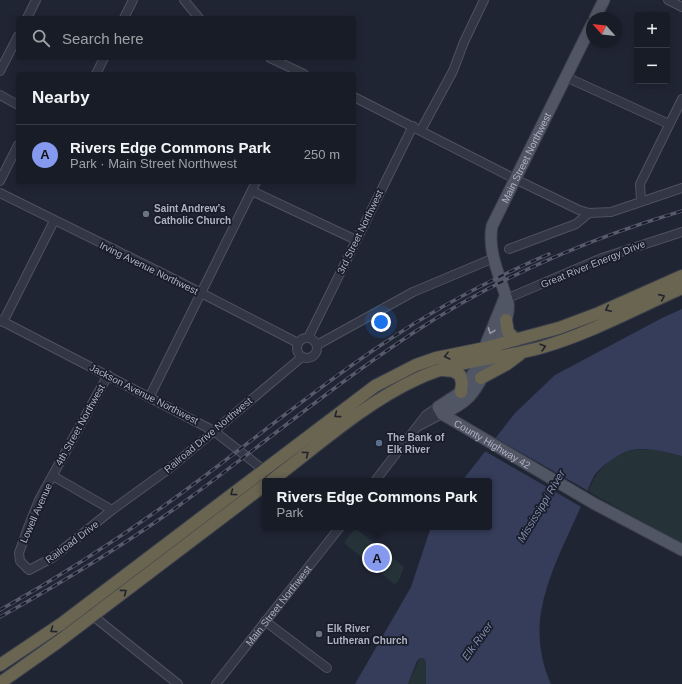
<!DOCTYPE html>
<html lang="en">
<head>
<meta charset="utf-8">
<style>
  :root { --surface:#181c27; --page:#252933; --text:#f1f3f6; --muted:#9fa1a7; --line:#363a44; --accent:#859aef }
  body { margin:0; font-family:Arial,sans-serif; background:var(--page); color:var(--text) }
  .controls { position:absolute; right:12px; top:12px; display:grid; overflow:hidden; border-radius:4px; box-shadow:0 2px 10px #0003 }
  .controls button { width:36px; height:36px; display:grid; place-items:center; padding:0; border:0; border-bottom:1px solid var(--line); background:var(--surface); color:var(--text); font:20px sans-serif }
  .compass { position:absolute; left:586px; top:12px; width:36px; height:36px; border-radius:50%; background:var(--surface); box-shadow:0 2px 10px #0003; rotate:297deg }
  .you { position:absolute; left:381px; top:322px; width:14px; height:14px; margin:-10px; border:3px solid #fff; border-radius:50%; background:#1a73e8; box-shadow:0 0 0 6px #1a73e833 }
  .badge { display:grid; place-items:center; width:26px; height:26px; border-radius:50%; background:var(--accent); color:#111; font-size:13px; font-weight:700 }
  .pin { position:absolute; translate:-50% -50%; border:2px solid #fff; box-shadow:0 1px 4px #0006 }
  .popup { position:absolute; left:262px; top:478px; width:230px; height:52px; box-sizing:border-box; display:grid; place-content:center; border-radius:4px; background:var(--surface); filter:drop-shadow(0 1px 3px #0005); font-size:13px; white-space:nowrap; color:var(--muted) }
  .popup b { font-size:15px; color:var(--text) }
  .popup::after { content:''; position:absolute; left:50%; top:100%; margin-left:-8px; border:8px solid transparent; border-top-color:var(--surface) }
  .list { margin:0; padding:0; list-style:none }
  h2 { display:flex; justify-content:space-between; align-items:center; height:52px; margin:0; padding:0 16px; font-size:17px }
  h2 small { font-size:13px; font-weight:400; color:var(--muted) }
  .list li { display:grid; grid-template-columns:26px 1fr auto; gap:12px; align-items:center; box-sizing:border-box; height:60px; padding:0 16px; border-top:1px solid var(--line) }
  .list b { display:block; font-size:15px; white-space:nowrap }
  .list p { margin:0; font-size:13px; white-space:nowrap; color:var(--muted) }
  .list em { font-size:13px; font-style:normal; color:var(--muted) }
  .icon { flex:none; width:22px; height:22px; fill:none; stroke:currentColor; stroke-width:2; stroke-linecap:round; stroke-linejoin:round }
  .map { position:relative; flex:none; width:682px; height:684px; overflow:hidden }
  .search { position:absolute; background:var(--surface); box-shadow:0 2px 10px #0003; left:16px; top:16px; width:340px; height:44px; display:flex; align-items:center; gap:10px; box-sizing:border-box; padding:0 14px; border-radius:4px; color:var(--muted); font-size:15px }
  .panel { position:absolute; background:var(--surface); box-shadow:0 2px 10px #0003; left:16px; top:72px; width:340px; height:112px; border-radius:4px }
  .map>svg:first-child { display:block }
  .green { fill:#253338 }
  .water { fill:#353d5a }
  .pier { fill:#202534 }
  .lines { fill:none; stroke-linecap:round; stroke-linejoin:round }
  .minor-casing { stroke:#4e5260; stroke-width:10 }
  .major-casing { stroke:#3d414e; stroke-width:13 }
  .highway-casing { stroke:#3b3f4c; stroke-width:14 }
  .minor { stroke:#333745; stroke-width:8 }
  .major { stroke:#515665; stroke-width:11 }
  .highway { stroke:#6a6551; stroke-width:12 }
  .rail-casing { stroke:#565a6c; stroke-width:3.5 }
  .rail { stroke:#191d29; stroke-width:2; stroke-dasharray:6; stroke-linecap:butt }
  .oneway { stroke:#21242d }
  .oneway2 { stroke:#969aab }
  .worship-dot { fill:#6b7280; stroke:#191d29; stroke-width:1.5 }
  .service-dot { fill:#5c6f8a; stroke:#191d29; stroke-width:1.5 }
  .labels { text-anchor:middle; dominant-baseline:central; stroke-width:3.5; stroke-linejoin:round; paint-order:stroke }
  .street-label { font-size:10px; fill:#adb1c2; stroke:#191d29 }
  .poi-label { font-size:10px; font-weight:bold; fill:#adb1c2; stroke:#191d29; text-anchor:start }
  .water-label { font-size:11px; font-style:italic; fill:#7f8aad; stroke:#191d29 }
</style>
</head>
<body>
<div class="map">
<svg width="682" height="684" viewBox="0 0 682 684">
  <rect width="100%" height="100%" fill="#202534"/>
  <path class="green" d="M653,449L682,456V544L588,491C596,473 606,459 625,452C633,449 645,450 653,449Z
    M355,528L404,567L398,582L394,584L344,543Z
    M420,658H424L426,662V684H408Z"/>
  <path class="water" d="M682,309V456C666,452 642,445 625,452C614,457 601,466 594,476C588,487 584,501 578,513C564,544 547,577 541,612C537,636 541,662 551,684H426V662L424,658H420L417,661L408,684H355L411,587L431,527H489V481H462L515,413L555,375L662,318Z"/>
  <path class="pier" d="M494,437L590,492L583,508L483,450Z"/>
  <g class="lines">
    <g class="minor-casing">
      <g id="minor">
        <path d="M184,0L199,18"/>
        <path d="M668,0L682,7"/>
        <path d="M27,18L36,0"/>
        <path d="M124,18L133,0"/>
        <path d="M270,58L304,74"/>
        <path d="M0,71L18,36"/>
        <path d="M96,74L104,58"/>
        <path d="M566,77L669,124"/>
        <path d="M0,95L18,105"/>
        <path d="M354,97L515,179L579,210L589,213"/>
        <path d="M421,130L453,71L464,42L484,0"/>
        <path d="M0,181L18,145"/>
        <path d="M252,191L356,240"/>
        <path d="M0,193L176,280L298,343"/>
        <path d="M641,200L640,184L682,99"/>
        <path d="M509,249L576,224L589,213L611,212L682,188"/>
        <path d="M505,297L513,296L602,258L682,232"/>
        <path d="M0,320L214,431L278,481"/>
        <path d="M3,322L54,221"/>
        <circle cx="307" cy="348" r="10"/>
        <path d="M308,338L413,126"/>
        <path d="M317,345L413,292L494,258"/>
        <path d="M108,375L39,500L29,525L19,553L20,561L29,570L52,558L112,510L170,468L302,357"/>
        <path d="M150,396L256,182"/>
        <path d="M419,426L442,414"/>
        <path d="M53,476L112,510"/>
        <path d="M375,481L426,415L438,407"/>
        <path d="M84,606L93,616L178,684"/>
        <path d="M265,621L327,668"/>
        <path id="s1" d="M216,684L340,527"/>
      </g>
    </g>
    <g class="major-casing">
      <g id="major">
        <path d="M595,18L604,0"/>
        <path id="s2" d="M505,297L475,371L458,394L438,407L442,414L593,503L682,550"/>
        <path id="s3" d="M442,414C451,410 461,405 468,398C481,386 512,320 508,303C501,278 487,253 492,226L592,24"/>
      </g>
    </g>
    <g class="highway-casing">
      <path id="highway" d="M506,320L508,332L516,340
        M443,370L453,371L460,375L462,383L461,392
        M481,378L507,364L519,355
        M271,481C316,447 366,402 417,379C456,360 501,359 543,347C591,333 636,308 682,288
        M0,665L61,624L350,405L375,386L416,365L436,358L485,348L559,328L599,313L682,276
        M0,683L58,642L265,485"/>
    </g>
    <use href="#minor" class="minor"/>
    <use href="#major" class="major"/>
    <use href="#highway" class="highway"/>
    <g class="rail-casing">
      <path id="rail" d="M0,610C59,577 117,540 172,500C243,449 310,392 384,343C436,308 491,279 549,254
        M0,617C61,583 121,547 177,507C256,450 331,387 413,333C495,279 588,239 682,211"/>
    </g>
    <use href="#rail" class="rail"/>
  </g>
  <defs><path id="oneway-chevron" d="M-2-3.5L2.5 0L-2 3.5" fill="none" stroke-width="1.6" stroke-linecap="round" stroke-linejoin="round"/></defs>
  <g class="oneway">
    <use href="#oneway-chevron" transform="translate(662 297) rotate(-24)"/>
    <use href="#oneway-chevron" transform="translate(608 309) rotate(155)"/>
    <use href="#oneway-chevron" transform="translate(543 347) rotate(-16)"/>
    <use href="#oneway-chevron" transform="translate(447 356) rotate(166)"/>
    <use href="#oneway-chevron" transform="translate(337 415) rotate(143)"/>
    <use href="#oneway-chevron" transform="translate(306 454) rotate(-37)"/>
    <use href="#oneway-chevron" transform="translate(233 493) rotate(143)"/>
    <use href="#oneway-chevron" transform="translate(124 592) rotate(-37)"/>
    <use href="#oneway-chevron" transform="translate(53 630) rotate(144)"/>
  </g>
  <use class="oneway2" href="#oneway-chevron" transform="translate(491 331) rotate(110)"/>
  <g class="worship-dot">
    <circle cx="146" cy="214" r="4"/>
    <circle cx="319" cy="634" r="4"/>
  </g>
  <circle class="service-dot" cx="379" cy="443" r="4"/>
  <g class="labels">
    <g class="street-label">
      <text stroke="none"><textPath href="#s3" startOffset="291">Main Street Northwest</textPath></text>
      <text transform="translate(360 232) rotate(-64)">3rd Street Northwest</text>
      <text transform="translate(593 264) rotate(-22)">Great River Energy Drive</text>
      <text transform="translate(149 268) rotate(26)">Irving Avenue Northwest</text>
      <text transform="translate(144 394) rotate(27)">Jackson Avenue Northwest</text>
      <text transform="translate(80 425) rotate(-61)">4th Street Northwest</text>
      <text transform="translate(208 435) rotate(-40)">Railroad Drive Northwest</text>
      <text stroke="none"><textPath href="#s2" startOffset="199">County Highway 42</textPath></text>
      <text transform="translate(36 513) rotate(-66)">Lowell Avenue</text>
      <text transform="translate(72 542) rotate(-37)">Railroad Drive</text>
      <text stroke="none"><textPath href="#s1" startOffset="100">Main Street Northwest</textPath></text>
    </g>
    <g class="poi-label">
      <text x="154" y="208">Saint Andrew’s<tspan x="154" dy="12">Catholic Church</tspan></text>
      <text x="387" y="437">The Bank of<tspan x="387" dy="12">Elk River</tspan></text>
      <text x="327" y="628">Elk River<tspan x="327" dy="12">Lutheran Church</tspan></text>
    </g>
    <g class="water-label">
      <text transform="translate(541 506) rotate(-59)">Mississippi River</text>
      <text transform="translate(477 641) rotate(-54)">Elk River</text>
    </g>
  </g>
</svg>
<div class="controls">
<button>+</button>
<button>−</button>
</div>
<svg class="compass" viewBox="-18 -18 36 36"><path d="M0-13l5 13h-10z" fill="#e53935"/><path d="M0 13l5-13h-10z" fill="#9fa1a7"/></svg>
<div class="you"></div>
<div class="pin badge" style="left:377px;top:558px">A</div>
<div class="popup"><b>Rivers Edge Commons Park</b>Park</div>
<div class="search"><svg class="icon" aria-label="search" viewBox="0 0 24 24"><circle cx="10" cy="10" r="6"/><path d="M15 15l6 6"/></svg>Search here</div>
<section class="panel">
<h2>Nearby<small></small></h2>
<ul class="list">
<li><span class="badge">A</span><div><b>Rivers Edge Commons Park</b><p>Park · Main Street Northwest</p></div><em>250 m</em></li>
</ul>
</section>
</div>
</body>
</html>
